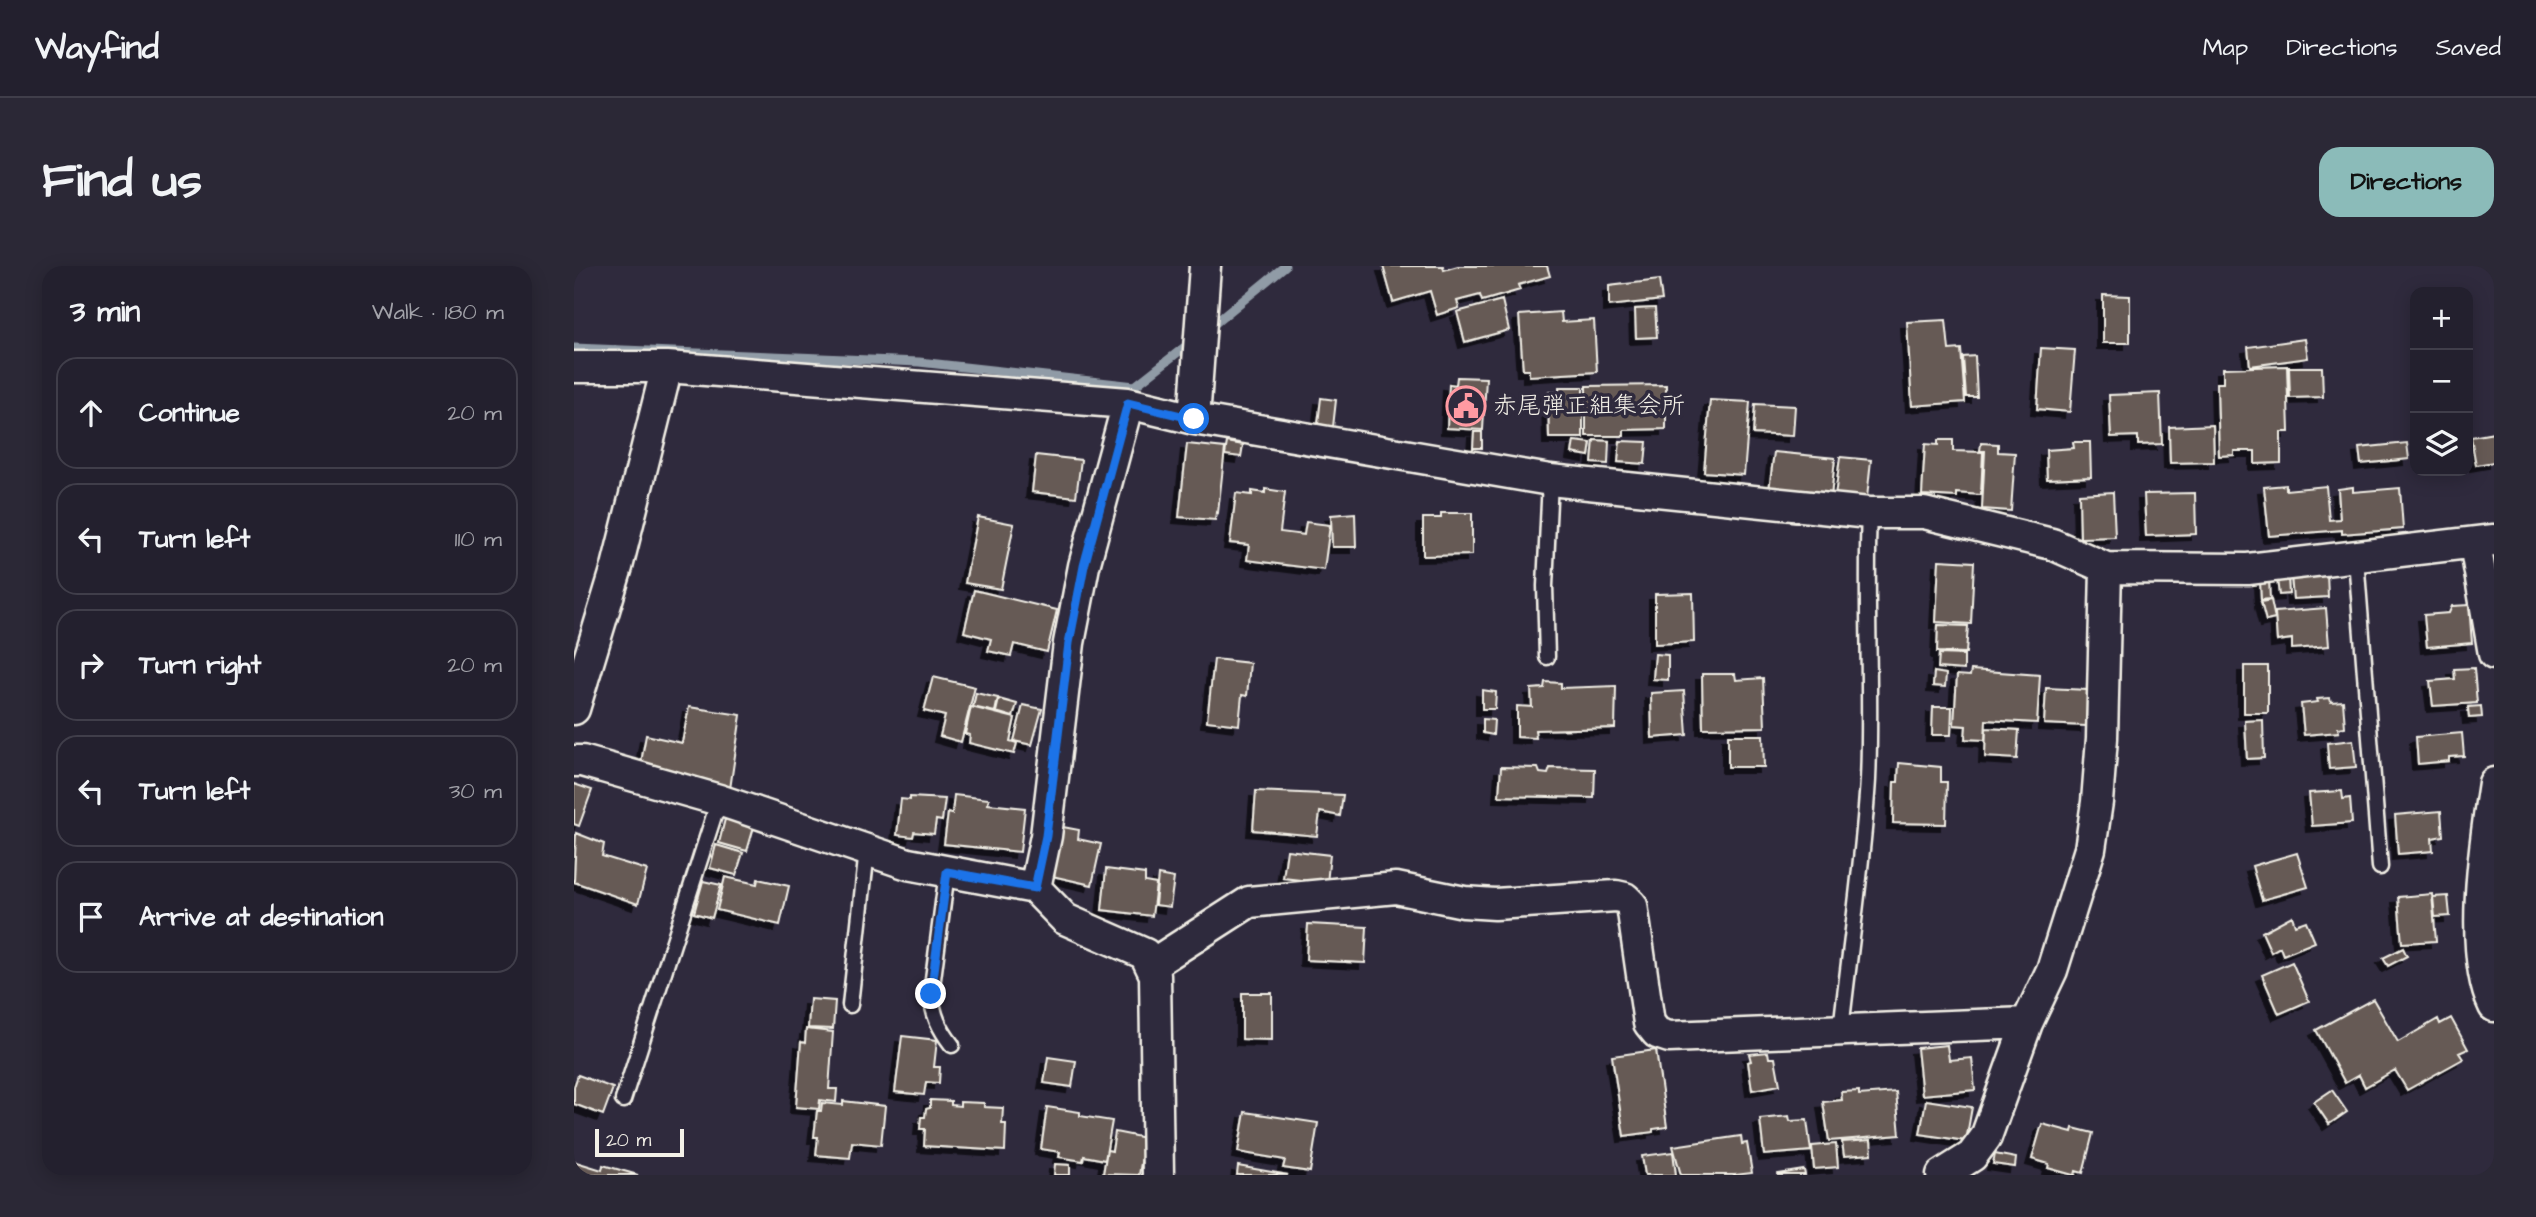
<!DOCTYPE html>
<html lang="en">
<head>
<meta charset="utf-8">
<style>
  :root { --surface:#23202e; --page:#2b2836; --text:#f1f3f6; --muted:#a3a3aa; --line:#403e4a; --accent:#8bbbb9 }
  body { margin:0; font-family:"Architects Daughter","Klee One",sans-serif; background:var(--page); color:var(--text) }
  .controls { position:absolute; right:21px; top:21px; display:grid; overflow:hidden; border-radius:14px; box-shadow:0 4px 18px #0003 }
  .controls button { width:63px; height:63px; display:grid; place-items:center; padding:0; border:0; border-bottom:2px solid var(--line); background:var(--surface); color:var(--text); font:35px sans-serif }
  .scale { position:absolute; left:21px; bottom:18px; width:89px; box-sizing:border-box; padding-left:7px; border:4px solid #f4f1e8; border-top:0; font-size:19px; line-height:24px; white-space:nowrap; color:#f4f1e8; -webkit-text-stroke:5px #2f2a3d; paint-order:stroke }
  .stop { position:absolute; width:21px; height:21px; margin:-16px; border:5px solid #1a73e8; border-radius:50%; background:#fff }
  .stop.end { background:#1a73e8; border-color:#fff; box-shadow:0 2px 7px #0008 }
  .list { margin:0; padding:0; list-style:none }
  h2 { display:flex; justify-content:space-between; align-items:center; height:91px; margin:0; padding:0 28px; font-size:30px }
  h2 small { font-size:23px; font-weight:400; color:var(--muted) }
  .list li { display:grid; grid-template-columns:46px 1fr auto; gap:21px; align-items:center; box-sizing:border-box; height:112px; margin:0 14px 14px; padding:0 14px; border:2px solid var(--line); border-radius:21px }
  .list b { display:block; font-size:26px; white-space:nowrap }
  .list em { font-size:23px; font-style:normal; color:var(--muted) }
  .icon { flex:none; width:38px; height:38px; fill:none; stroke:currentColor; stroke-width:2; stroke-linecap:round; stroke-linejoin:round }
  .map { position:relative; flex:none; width:1920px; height:909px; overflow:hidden; border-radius:21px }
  header { display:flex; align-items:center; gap:42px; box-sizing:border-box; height:98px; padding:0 35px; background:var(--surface); border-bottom:2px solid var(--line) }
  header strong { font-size:33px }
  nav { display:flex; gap:38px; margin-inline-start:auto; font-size:24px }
  .intro { display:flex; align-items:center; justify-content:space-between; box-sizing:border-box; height:168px; padding:0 42px }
  h1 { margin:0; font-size:49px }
  .button { padding:18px 32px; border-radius:21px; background:var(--accent); color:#111; font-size:24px; font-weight:700 }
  main { display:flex; gap:42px; padding:0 42px }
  aside { flex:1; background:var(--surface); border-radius:21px; box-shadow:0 4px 18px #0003 }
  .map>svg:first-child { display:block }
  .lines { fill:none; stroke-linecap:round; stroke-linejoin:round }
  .stream { stroke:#909ba6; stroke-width:9 }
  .building { fill:#665a55; stroke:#f4f1e8; stroke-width:2; filter:url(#shadow) }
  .service-casing { stroke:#f4f1e8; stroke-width:19 }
  .minor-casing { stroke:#f4f1e8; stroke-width:35 }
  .service { stroke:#2f2a3d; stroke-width:14 }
  .minor { stroke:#2f2a3d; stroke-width:30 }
  .route { stroke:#1a73e8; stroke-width:9 }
  .labels { text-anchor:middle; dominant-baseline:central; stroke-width:7; stroke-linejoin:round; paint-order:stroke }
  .poi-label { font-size:24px; fill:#f4f1e8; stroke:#2f2a3d; text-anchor:start }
</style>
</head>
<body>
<header>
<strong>Wayfind</strong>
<nav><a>Map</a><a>Directions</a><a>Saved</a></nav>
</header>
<div class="intro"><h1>Find us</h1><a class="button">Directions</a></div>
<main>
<aside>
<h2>3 min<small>Walk · 180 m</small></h2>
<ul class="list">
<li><svg class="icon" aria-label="ahead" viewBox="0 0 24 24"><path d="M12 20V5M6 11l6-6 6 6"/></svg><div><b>Continue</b></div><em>20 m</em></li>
<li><svg class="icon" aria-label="left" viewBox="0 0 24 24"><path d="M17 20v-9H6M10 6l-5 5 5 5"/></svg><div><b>Turn left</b></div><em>110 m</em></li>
<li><svg class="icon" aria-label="right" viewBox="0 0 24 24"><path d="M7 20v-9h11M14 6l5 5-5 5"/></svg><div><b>Turn right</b></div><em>20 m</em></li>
<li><svg class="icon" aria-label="left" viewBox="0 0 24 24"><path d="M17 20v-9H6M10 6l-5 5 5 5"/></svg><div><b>Turn left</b></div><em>30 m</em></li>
<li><svg class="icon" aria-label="arrive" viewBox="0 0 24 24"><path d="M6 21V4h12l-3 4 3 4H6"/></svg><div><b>Arrive at destination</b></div></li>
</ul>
</aside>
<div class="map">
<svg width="1920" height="909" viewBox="0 0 1920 909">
  <defs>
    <filter id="shadow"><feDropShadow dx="-6" dy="6" stdDeviation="0" flood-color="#0009"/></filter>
  </defs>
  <rect width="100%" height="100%" fill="#2f2a3d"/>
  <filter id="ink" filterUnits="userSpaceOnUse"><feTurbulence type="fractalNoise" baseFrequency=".0143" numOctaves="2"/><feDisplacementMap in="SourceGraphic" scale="14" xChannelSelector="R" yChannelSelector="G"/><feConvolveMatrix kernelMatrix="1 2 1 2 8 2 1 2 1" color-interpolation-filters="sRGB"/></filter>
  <g filter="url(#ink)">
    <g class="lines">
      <path class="stream" d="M634,63L711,0
        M0,82L345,96L561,120L617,76"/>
    </g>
    <path class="building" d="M809,0H869L870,4L884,0H973L976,10L944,19L946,24L908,35L906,29L883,35L885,42L863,49L856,25L819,36Z
      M1085,14L1088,34L1035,40V20Z
      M1529,29L1556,30V77H1529Z
      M928,34L935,64L891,76L883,46Z
      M1081,42L1083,71L1062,72L1061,43Z
      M987,46L988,56L1020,54L1023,106L955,110V104H949L945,49Z
      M1372,54L1375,84L1387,83L1391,136L1338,140L1333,56Z
      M1731,73L1734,92L1676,100L1674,81Z
      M1467,82L1501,84L1496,146L1463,143Z
      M1401,90L1403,131H1392L1389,91Z
      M1713,100L1715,166H1707V197L1681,198V185H1660V189L1645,190L1643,117H1649V102Z
      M1715,101H1748L1749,131L1716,132Z
      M883,111L912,112L909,164L873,162L875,118L882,119Z
      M1092,119V163L1050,164V170H1012V120Z
      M985,121H1009V172H975L974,126H985Z
      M1586,127L1588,178L1564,179V170L1537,171L1535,129Z
      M747,132L762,134L759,161L744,158Z
      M1136,134L1176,136L1170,209L1130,206Z
      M1181,138L1221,140L1219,170L1179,168Z
      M1639,159L1640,196L1596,197L1595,161Z
      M900,166H908V182H899Z
      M1920,167V196L1902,199L1897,171Z
      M1020,174L1035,175L1034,198L1018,197Z
      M1364,174H1379V185L1409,186L1407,229L1383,227V231L1348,229L1351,178L1364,179Z
      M1000,175L1017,177L1015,190L998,187Z
      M1046,175L1073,176L1071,198L1044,196Z
      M653,176L669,179L667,191L651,189Z
      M1499,176H1516L1517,211L1473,213L1472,184L1500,182Z
      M1407,177L1424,178V186L1441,187L1437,245L1408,243L1411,185H1406Z
      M1833,177L1835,193L1787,198L1785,182Z
      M613,178L651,182L644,247L642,246L641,254L605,251Z
      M1200,186L1261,192L1257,231L1195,224Z
      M462,189L507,194L502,231L458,226Z
      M1266,191L1297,194L1293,232L1261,231Z
      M1712,219V224L1752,220L1755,254L1766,253L1764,223L1779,221V226L1826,222L1829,263L1768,268V264L1695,270L1690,221Z
      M691,223L711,226L706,266L730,269L732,256L756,259L750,304L673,294L675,279L656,277L662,227L678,229V225L691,227Z
      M1539,226L1541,271L1506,272L1505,228Z
      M1621,227L1622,268L1572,270L1570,228Z
      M781,247L782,281H758L757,249Z
      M867,247H898V289L849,290V252H867Z
      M404,251L440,258L427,323L391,317Z
      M1365,294L1400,296L1397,358L1362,356Z
      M1753,306L1754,331L1719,333L1717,309Z
      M1714,312L1715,328L1705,329L1703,313Z
      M1686,314H1695L1696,333L1687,334Z
      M400,324L483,344L473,386L440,378L437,390L414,385L417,373L390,366Z
      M1119,327L1120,376L1081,378V328Z
      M1697,334L1701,353L1692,355L1687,336Z
      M1895,339L1898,377L1853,381L1850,349L1875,347L1878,340Z
      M1752,342L1755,380L1718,383V373L1703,375L1701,346Z
      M1364,359L1394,360L1392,387L1363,386Z
      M1081,388L1094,389V414L1079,413Z
      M1365,388L1390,389V404L1364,402Z
      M640,393L676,397L673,430L668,429L665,459L633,455Z
      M1670,400H1694V447H1670Z
      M1900,402L1903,437L1859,440L1856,415L1881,413L1880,403Z
      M1397,404L1466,409L1463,457L1412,454L1411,474L1391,473L1392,460L1380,459L1383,409L1396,410Z
      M1360,406L1372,408L1371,421L1359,420Z
      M1128,408H1161L1162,414L1189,412L1191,461L1129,462Z
      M359,411L401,421L387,476L366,470L371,450L350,445Z
      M971,416L987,417V422L1042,420L1041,462L961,464L962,472L943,471V440L958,441L957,423L970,422Z
      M1472,422L1514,424L1512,460L1470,458Z
      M908,424L922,426L921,443H908Z
      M1110,425L1113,469L1078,472L1077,427Z
      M402,427L424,432L421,446L399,441Z
      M1756,432L1757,436L1769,435L1771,461L1764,462L1765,466L1730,469L1727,438L1744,436L1743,433Z
      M425,433L443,438L439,451L422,446Z
      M449,439L468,443L458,479L440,475Z
      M1907,440L1908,451L1895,452L1894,441Z
      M115,441L167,449L156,523L66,502L72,469L108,477Z
      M397,441L441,452L436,475L443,477L440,488L395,477L396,469L391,468Z
      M1359,441H1378L1377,469H1358Z
      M909,453L920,454L919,469L909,467Z
      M1689,454L1690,492L1673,493L1671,455Z
      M1412,462L1445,464L1443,493L1411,491Z
      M1888,467L1890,490L1875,491V495L1844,498L1842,471Z
      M1154,469H1189L1190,501H1154Z
      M1779,474L1782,501L1755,503L1753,477Z
      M1325,497L1367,501V516H1373L1372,558L1319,557L1320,516H1324Z
      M927,501L964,502L966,507L974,508L976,502L1021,503L1020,532L925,530Z
      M0,518L18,524L5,560L0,558Z
      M682,525L769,529L766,550L746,546L743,570L679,564Z
      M1768,525L1769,533L1776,532L1778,557L1738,560L1735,527Z
      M380,529L415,533L414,538L451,542L446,586L370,578L374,547L378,548Z
      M336,531L371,533L368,555L362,554L360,568L340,566L339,571L323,569L327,533L336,534Z
      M1867,545L1869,570L1858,572L1859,585L1824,588L1821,549Z
      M151,553L180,561L173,585L145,577Z
      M489,561L505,564L504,573L527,578L518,619L478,610Z
      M2,567L30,578L28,590L73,604L64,638L0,616Z
      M142,579L169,587L162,609L136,602Z
      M713,584L756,589L753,617L709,612Z
      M1723,587L1734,621L1688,634L1678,600Z
      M532,603L571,608V616L582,618L578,650L528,644Z
      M584,609L600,612L596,641L581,639Z
      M151,611L183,618L184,613L215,620L206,659L143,644Z
      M129,615L147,619L138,652L120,647Z
      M1858,628L1862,675L1828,677L1824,631Z
      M1874,630L1876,650L1861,651L1859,631Z
      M1718,650L1721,659L1732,655L1741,676L1709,689L1706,681L1697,686L1688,666Z
      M734,658L793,661L791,697L732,694Z
      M1829,682L1833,690L1814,700L1809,692Z
      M1718,696L1735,735L1705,748L1688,709Z
      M668,727H698V774L668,773Z
      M236,733L261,735L259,763L234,762Z
      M1799,733L1824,776L1864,753L1866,758L1877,752L1894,783L1885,787L1889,793L1833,824L1821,804L1791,821L1785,809L1771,817L1742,764Z
      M232,763L259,766L255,823H263L262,836L246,834L245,843L222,841L227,776L231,777Z
      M328,770L363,774L360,801H366L365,817L352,816L350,829L321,826Z
      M1373,779L1375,794L1398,792L1401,824L1348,829L1343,782Z
      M1082,784L1093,861L1079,863V866L1050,870L1038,790Z
      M1194,786L1195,792H1201L1206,819L1178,824L1174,796L1177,795L1175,788Z
      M474,791L502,795L498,821L470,817Z
      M4,809L39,822L29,849L0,838V821Z
      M1758,824L1773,846L1755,858L1740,836Z
      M1285,825V829L1322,826L1326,869L1255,875L1249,836L1268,834L1267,826Z
      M356,834L377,835V839L386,840V836L410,837V841L429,842L428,858H432L431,885L350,880L351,863H346L347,851H351L352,843L356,842Z
      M1352,834L1398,841L1392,875L1346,868Z
      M269,835L311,840L307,879L278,876L276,892L242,889L244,871H240L243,845H247L248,837L269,839Z
      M473,841L506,846V850L538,855L531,894L510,890L509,895L485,891L486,886L467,883Z
      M671,846L744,857L736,906L709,902L711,894L664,886Z
      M1215,850L1216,855L1233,854L1237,885L1190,889L1186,853Z
      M1468,858L1498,866L1499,862L1519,867L1509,907L1502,905L1501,909H1499L1474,902L1475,898L1458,893Z
      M541,866L571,872L565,909L529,908L533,884L538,885Z
      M1167,870L1168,878L1173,877L1178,907L1161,909H1107L1099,880Z
      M1297,874L1298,888L1270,890L1268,876Z
      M1262,878L1264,901L1240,903L1238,880Z
      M1099,886L1102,909H1071L1068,890Z
      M1421,888L1442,892L1441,901L1419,898Z
      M2,896L28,904L29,899L64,909H0Z
      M481,898L496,899V909H480Z
      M664,900L714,909H663Z
      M1230,904L1231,909H1204V908Z"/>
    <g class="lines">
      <g class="service-casing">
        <path id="service" d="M1782,292L1806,601
          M973,391L971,320L976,214
          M373,606L357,728C359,749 365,762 378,779
          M276,739L293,584
          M1267,764C1276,682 1289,596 1294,514C1298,425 1291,336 1295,247
          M49,834L145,534"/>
      </g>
      <g class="minor-casing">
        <path id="minor" d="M0,101H93L554,137L620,153L976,214L1295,247H1350L1478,278L1532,302L1674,303L1920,274
          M620,153L631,0
          M1901,278L1920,388
          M0,443L43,301L93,101
          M0,495H8L145,534L334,598L461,622L491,653L571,688L581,709L584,909
          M1920,517C1911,575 1894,687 1920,740
          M461,622L472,570L495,377L510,300L554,137
          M577,699L675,636L822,622L890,636L921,638L1042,630L1051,632L1058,639L1075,757L1083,767L1095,771L1453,757
          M1368,909L1398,890L1412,871L1453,757L1478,704L1516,583L1523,536L1528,472L1532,302"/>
      </g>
      <use href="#service" class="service"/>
      <use href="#minor" class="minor"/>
    </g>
  </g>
  <g class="lines" filter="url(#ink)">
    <path class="route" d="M357,728L373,606L461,622L472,570L495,377L510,300L554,137L620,153"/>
  </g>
  <defs>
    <g id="civic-ring" transform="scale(2.0125)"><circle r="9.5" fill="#2f2a3d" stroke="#ff9aa2" stroke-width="1.5"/><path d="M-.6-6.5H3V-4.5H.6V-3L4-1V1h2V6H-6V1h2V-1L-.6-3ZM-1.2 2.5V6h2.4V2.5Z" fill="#ff9aa2"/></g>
  </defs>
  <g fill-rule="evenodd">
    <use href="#civic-ring" x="892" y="140"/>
  </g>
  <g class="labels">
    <g class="poi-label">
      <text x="919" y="140">赤尾弾正組集会所</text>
    </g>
  </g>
</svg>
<div class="controls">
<button>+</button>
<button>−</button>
<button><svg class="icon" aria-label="layers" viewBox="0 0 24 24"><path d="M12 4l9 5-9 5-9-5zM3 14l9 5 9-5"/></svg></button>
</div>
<div class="scale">20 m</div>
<div class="stop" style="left:620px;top:153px"></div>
<div class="stop end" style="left:357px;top:728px"></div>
</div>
</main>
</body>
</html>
